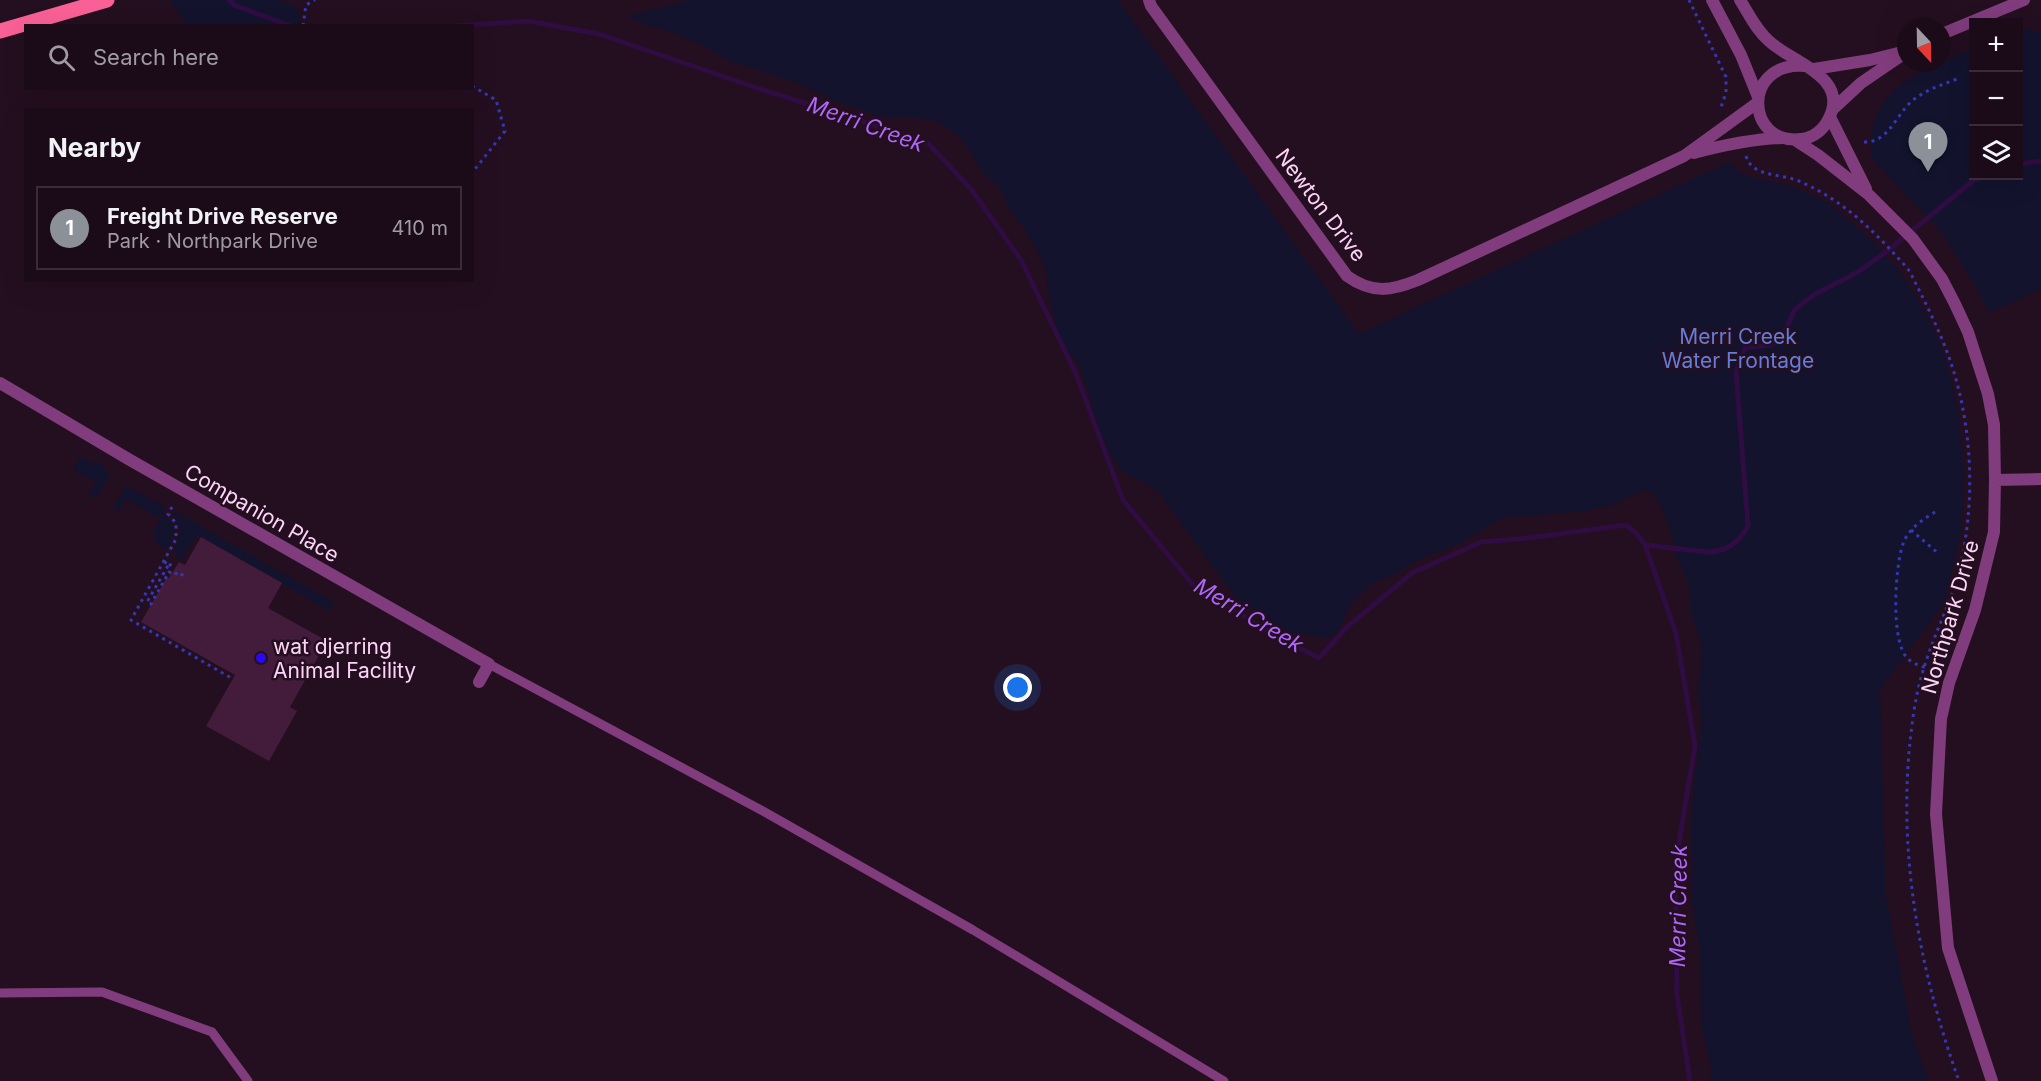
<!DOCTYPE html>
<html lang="en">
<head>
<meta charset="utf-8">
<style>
  :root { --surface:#1b0b18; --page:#241421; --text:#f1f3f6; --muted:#a09ba2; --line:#392b37; --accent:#8c9099 }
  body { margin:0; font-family:Inter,sans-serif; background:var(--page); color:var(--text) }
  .controls { position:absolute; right:18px; top:18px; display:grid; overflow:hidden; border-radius:0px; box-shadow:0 6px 24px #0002 }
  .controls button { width:54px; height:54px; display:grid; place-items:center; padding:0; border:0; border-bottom:2px solid var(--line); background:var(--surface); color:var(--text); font:30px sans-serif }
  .compass { position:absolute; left:1897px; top:18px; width:54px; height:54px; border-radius:50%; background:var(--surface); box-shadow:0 6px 24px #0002; rotate:158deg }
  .you { position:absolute; left:1018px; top:688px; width:21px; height:21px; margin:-15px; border:4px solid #fff; border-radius:50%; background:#1a73e8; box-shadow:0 0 0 9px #1a73e833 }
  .badge { display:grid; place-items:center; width:39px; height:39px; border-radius:50%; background:var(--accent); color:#fff; font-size:20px; font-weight:700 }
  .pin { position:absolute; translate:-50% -50px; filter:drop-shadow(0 2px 3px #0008) }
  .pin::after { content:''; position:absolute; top:32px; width:21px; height:18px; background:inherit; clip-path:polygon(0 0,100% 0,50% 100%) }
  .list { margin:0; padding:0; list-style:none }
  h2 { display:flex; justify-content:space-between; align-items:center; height:78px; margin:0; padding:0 24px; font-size:26px }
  h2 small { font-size:20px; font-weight:400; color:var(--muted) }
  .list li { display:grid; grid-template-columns:39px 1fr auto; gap:18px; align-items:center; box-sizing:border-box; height:84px; margin:0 12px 12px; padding:0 12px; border:2px solid var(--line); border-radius:0px }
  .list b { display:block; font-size:22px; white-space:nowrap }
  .list p { margin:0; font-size:20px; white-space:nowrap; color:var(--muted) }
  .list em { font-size:20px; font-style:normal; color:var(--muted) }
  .icon { flex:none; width:33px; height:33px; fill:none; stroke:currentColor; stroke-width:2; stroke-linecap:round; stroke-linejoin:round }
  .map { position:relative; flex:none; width:2041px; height:1081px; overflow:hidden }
  .search { position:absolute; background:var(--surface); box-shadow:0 6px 24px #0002; left:24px; top:24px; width:450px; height:66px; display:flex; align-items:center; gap:15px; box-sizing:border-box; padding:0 21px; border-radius:0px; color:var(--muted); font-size:22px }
  .panel { position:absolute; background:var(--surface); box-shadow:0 6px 24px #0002; left:24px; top:108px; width:450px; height:174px; border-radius:0px }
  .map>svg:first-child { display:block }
  .green { fill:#13132e }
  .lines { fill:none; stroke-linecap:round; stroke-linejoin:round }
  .stream { stroke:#2f0c41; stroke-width:5 }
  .building { fill:#441c3b }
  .path { stroke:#3438b2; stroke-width:3; stroke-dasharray:3 4.5; stroke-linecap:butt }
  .service { stroke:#813c7d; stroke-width:9 }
  .minor { stroke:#813c7d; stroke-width:12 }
  .primary { stroke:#f96095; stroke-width:15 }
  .poi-dot { fill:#2809f4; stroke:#240f20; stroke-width:2 }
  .labels { text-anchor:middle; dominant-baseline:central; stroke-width:5; stroke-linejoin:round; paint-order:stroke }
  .street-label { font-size:21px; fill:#fdd4f7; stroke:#240f20 }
  .park-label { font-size:21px; fill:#637ddb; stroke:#240f20 }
  .poi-label { font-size:21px; fill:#fdd4f7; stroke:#240f20; text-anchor:start }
  .water-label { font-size:22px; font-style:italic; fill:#af67f9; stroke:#240f20 }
</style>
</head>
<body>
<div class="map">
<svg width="2041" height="1081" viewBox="0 0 2041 1081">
  <rect width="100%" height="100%" fill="#240f20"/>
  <path class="green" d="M169,0H279L298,8L300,25H188Z
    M691,0H1118L1359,334L1729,162L1743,175L1791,186L1828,203L1872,240L1899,271L1916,296L1938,339L1950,374L1959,416L1965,474L1961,533L1944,603L1880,689L1886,897L1912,1034L1928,1081H1710L1711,1067L1701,1024L1700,952L1691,897V812L1702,718L1697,692L1702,656L1701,644L1691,614L1688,580L1676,558L1671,532L1658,501L1652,493L1644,491L1636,493L1615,504L1585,511L1530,516H1516L1500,519L1457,545L1426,556L1391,576L1372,584L1353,601L1336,633L1327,638L1290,632L1261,617L1236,598L1159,493C1146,479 1128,479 1117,465C1097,440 1092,396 1079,366C1075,355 1065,352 1060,341L1048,292L1046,270L1043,262L1023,226L1010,211L1001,190L981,170L969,149L954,132L933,120L910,117H879L862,109L842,104L793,81L727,60L704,46L663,29L640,23L628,16Z
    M2019,28L2041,32V289L1989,313L1975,285L1939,229L1873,160C1869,147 1870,136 1874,123C1886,79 1937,65 1973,48L1974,176H2018Z
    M80,457L86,461L100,463L110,475L96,499L89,495L96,482L73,469Z
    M126,486L165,507L163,515L172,522L175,531L167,550L155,543L156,538L153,532L160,519L126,499L119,512L113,508Z
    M176,512L335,603L330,611L197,535L181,561L176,558L177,555L175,548L180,529L172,515Z"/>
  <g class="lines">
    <path class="stream" d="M229,0L236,6L291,26
      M454,26L528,21L599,34L757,88L927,142L971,189L1021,260L1076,374L1123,500L1192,584L1274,635L1319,658L1347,627L1412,573L1481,542L1528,538L1626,525L1637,534L1645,545L1676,633L1695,746L1675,866L1677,995L1690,1081
      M2018,164L2041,161
      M1645,545L1707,552C1726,552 1739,543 1748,526L1736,372L1745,348L1770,345L1781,340L1795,309L1815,294L1858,272L1886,252L1974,180L1986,176"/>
  </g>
  <path class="building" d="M201,537L282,583L268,608L327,641L290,707L297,711L269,761L206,726L235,675L141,622L167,577L169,578L179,562L185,565Z"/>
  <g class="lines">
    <path class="path" d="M1689,0L1726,77V93L1721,107L1723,110
      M303,26L306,5L315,0
      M472,86L496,100L505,131L472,173
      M1864,142C1889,143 1896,114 1913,100C1926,90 1941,85 1957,79
      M1746,156C1752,178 1783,173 1801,182C1846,202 1876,233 1908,269L1912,276C1926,304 1941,333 1951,363C1974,432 1976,512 1956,582C1949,605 1938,627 1930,650C1921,674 1915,699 1912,725C1896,845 1918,967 1959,1081
      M172,507L168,514L176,523V539L131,620L233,679
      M1935,512C1922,520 1908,529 1903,544C1895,566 1890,642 1908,659C1916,666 1928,668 1938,671
      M1911,530L1939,554
      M164,562L169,564L147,602L151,604L169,572L175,575L177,572L186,577
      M169,564L175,568"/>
    <path class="service" d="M489,664L761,810L973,930L1224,1081
      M0,993L102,992L212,1032L248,1081"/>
    <path class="minor" d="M1149,0L1151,6L1347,276C1372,294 1391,291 1418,280L1684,156L1757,103
      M1712,0L1741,55L1758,97
      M1740,0C1749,14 1756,30 1769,41C1791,62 1850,77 1829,118C1824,129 1814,138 1801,139C1746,146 1741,62 1804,66
      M1942,34L2024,0
      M1814,69L1870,60L1906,51
      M1833,109L1861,83L1902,55
      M1830,117L1866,189
      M1795,140L1818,155L1868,194L1913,239L1942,279L1955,304L1968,332L1988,394L1994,425L1995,480L1994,532L1975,610L1949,683L1941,719L1936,814L1948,948L1992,1081
      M1694,153C1724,145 1752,139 1783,138
      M0,383L130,460L489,664L479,682
      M1995,480L2041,479"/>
    <path class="primary" d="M0,31L107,0"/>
  </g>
  <circle class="poi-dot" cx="261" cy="658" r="6"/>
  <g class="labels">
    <g class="street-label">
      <text transform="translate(1321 205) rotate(53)">Newton Drive</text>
      <text transform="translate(262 513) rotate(30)">Companion Place</text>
      <text transform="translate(1950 617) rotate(-74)">Northpark Drive</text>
    </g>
    <g class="park-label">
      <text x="1738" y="336">Merri Creek<tspan x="1738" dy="24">Water Frontage</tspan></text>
    </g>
    <g class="poi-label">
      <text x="273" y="646">wat djerring<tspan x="273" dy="24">Animal Facility</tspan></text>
    </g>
    <g class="water-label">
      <text transform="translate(866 124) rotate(20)">Merri Creek</text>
      <text transform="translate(1249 615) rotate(31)">Merri Creek</text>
      <text transform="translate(1678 906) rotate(-89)">Merri Creek</text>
    </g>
  </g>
</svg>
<div class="controls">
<button>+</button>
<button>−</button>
<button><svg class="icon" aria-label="layers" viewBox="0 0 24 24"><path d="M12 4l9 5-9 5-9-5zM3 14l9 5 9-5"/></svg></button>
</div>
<svg class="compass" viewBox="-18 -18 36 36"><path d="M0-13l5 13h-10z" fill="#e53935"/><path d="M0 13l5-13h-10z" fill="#a09ba2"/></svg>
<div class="you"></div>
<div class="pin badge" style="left:1928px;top:172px">1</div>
<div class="search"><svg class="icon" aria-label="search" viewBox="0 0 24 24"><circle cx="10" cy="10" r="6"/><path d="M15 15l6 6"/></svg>Search here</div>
<section class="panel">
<h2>Nearby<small></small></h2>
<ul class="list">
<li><span class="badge">1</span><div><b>Freight Drive Reserve</b><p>Park · Northpark Drive</p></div><em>410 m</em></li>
</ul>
</section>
</div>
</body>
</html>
